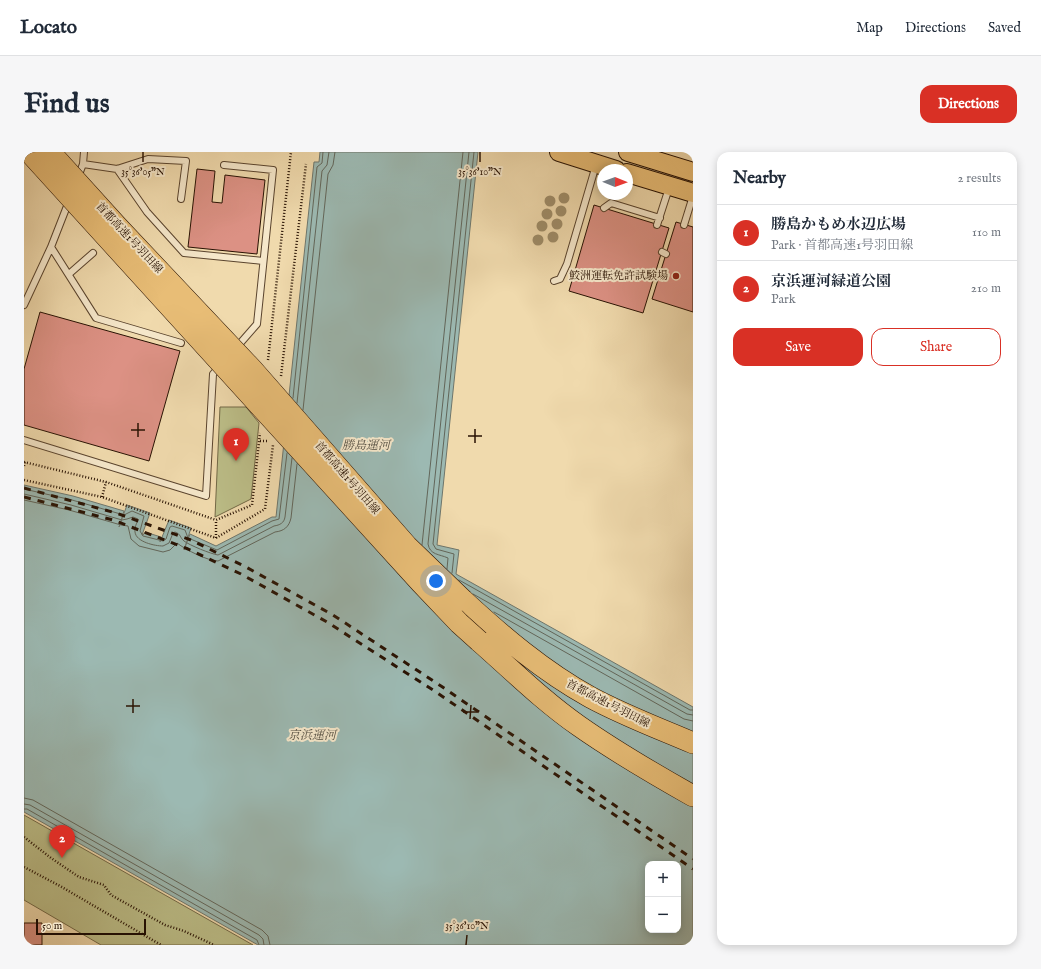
<!DOCTYPE html>
<html lang="en">
<head>
<meta charset="utf-8">
<style>
  :root { --surface:#fff; --page:#f6f6f7; --text:#1f2937; --muted:#747a83; --line:#e0e1e3; --accent:#d93025 }
  body { margin:0; font-family:"IM FELL English","Noto Serif JP",serif; background:var(--page); color:var(--text) }
  .controls { position:absolute; right:12px; bottom:12px; display:grid; overflow:hidden; border-radius:8px; box-shadow:0 2px 10px #0003 }
  .controls button { width:36px; height:36px; display:grid; place-items:center; padding:0; border:0; border-bottom:1px solid var(--line); background:var(--surface); color:var(--text); font:20px sans-serif }
  .compass { position:absolute; left:573px; top:12px; width:36px; height:36px; border-radius:50%; background:var(--surface); box-shadow:0 2px 10px #0003; rotate:91deg }
  .scale { position:absolute; left:12px; bottom:10px; width:110px; box-sizing:border-box; padding-left:4px; border:2px solid #281203; border-top:0; font-size:11px; line-height:14px; white-space:nowrap; color:#281203; -webkit-text-stroke:3px #f5e7ca; paint-order:stroke }
  .you { position:absolute; left:412px; top:429px; width:14px; height:14px; margin:-10px; border:3px solid #fff; border-radius:50%; background:#1a73e8; box-shadow:0 0 0 6px #1a73e833 }
  .badge { display:grid; place-items:center; width:26px; height:26px; border-radius:50%; background:var(--accent); color:#fff; font-size:13px; font-weight:700 }
  .pin { position:absolute; translate:-50% -33px; filter:drop-shadow(0 1px 2px #0008) }
  .pin::after { content:''; position:absolute; top:21px; width:14px; height:12px; background:inherit; clip-path:polygon(0 0,100% 0,50% 100%) }
  .list { margin:0; padding:0; list-style:none }
  h2 { display:flex; justify-content:space-between; align-items:center; height:52px; margin:0; padding:0 16px; font-size:17px }
  h2 small { font-size:13px; font-weight:400; color:var(--muted) }
  .list li { display:grid; grid-template-columns:26px 1fr auto; gap:12px; align-items:center; box-sizing:border-box; height:56px; padding:0 16px; border-top:1px solid var(--line) }
  .list b { display:block; font-size:15px; white-space:nowrap }
  .list p { margin:0; font-size:13px; white-space:nowrap; color:var(--muted) }
  .list em { font-size:13px; font-style:normal; color:var(--muted) }
  .actions { display:flex; gap:8px; padding:12px 16px }
  .actions a { flex:1; padding:9px 0; border:1px solid var(--accent); border-radius:12px; text-align:center; font-size:14px; color:var(--accent) }
  .actions .main { background:var(--accent); color:#fff }
  .map { position:relative; flex:none; width:669px; height:793px; overflow:hidden; border-radius:12px }
  header { display:flex; align-items:center; gap:24px; box-sizing:border-box; height:56px; padding:0 20px; background:var(--surface); border-bottom:1px solid var(--line) }
  header strong { font-size:19px }
  nav { display:flex; gap:22px; margin-inline-start:auto; font-size:14px }
  .intro { display:flex; align-items:center; justify-content:space-between; box-sizing:border-box; height:96px; padding:0 24px }
  h1 { margin:0; font-size:28px }
  .button { padding:10px 18px; border-radius:12px; background:var(--accent); color:#fff; font-size:14px; font-weight:700 }
  main { display:flex; gap:24px; padding:0 24px }
  aside { flex:1; background:var(--surface); border-radius:12px; box-shadow:0 2px 10px #0003 }
  .map>svg:first-child { display:block }
  .green { fill:#bcbe88; stroke:#726846 }
  .water { fill:#9cb9b2; stroke:#6e766c; fill-rule:evenodd }
  .lines { fill:none; stroke-linecap:round; stroke-linejoin:round }
  .shore { stroke:#62665a; stroke-width:1 }
  .building { fill:#dc9184; stroke:#281203 }
  .service-casing { stroke:#5a442e; stroke-width:8 }
  .primary-casing { stroke:#281203; stroke-width:20 }
  .motorway-casing { stroke:#281203; stroke-width:22 }
  .path { stroke:#281203; stroke-width:2.5; stroke-dasharray:1 2; stroke-linecap:butt }
  .service { stroke:#f5e7ca; stroke-width:6 }
  .primary { stroke:#e8bd76; stroke-width:18 }
  .motorway { stroke:#e8bd76; stroke-width:21 }
  .rail { stroke:#281203; stroke-width:3; stroke-dasharray:7 7; stroke-linecap:butt }
  .motorway-bridge-casing { stroke:#281203; stroke-width:22; stroke-linecap:butt }
  .motorway-bridge { stroke:#e8bd76; stroke-width:21 }
  .tree { fill:#9f8d69 }
  .ticks { fill:none; stroke:#281203; stroke-width:1.5 }
  .poi-dot { fill:#8f2418; stroke:#f5e7ca; stroke-width:1.5 }
  .labels { text-anchor:middle; dominant-baseline:central; stroke-width:4; stroke-linejoin:round; paint-order:stroke }
  .street-label { font-size:11px; fill:#281203; stroke:#f5e7ca }
  .poi-label { font-size:11px; fill:#281203; stroke:#f5e7ca; text-anchor:end }
  .water-label { font-size:12px; font-style:italic; fill:#514c40; stroke:#f5e7ca }
  .ticks-label { font-size:10px; text-anchor:middle; fill:#281203; stroke:#f5e7ca; stroke-width:4; stroke-linejoin:round; paint-order:stroke }
</style>
</head>
<body>
<header>
<strong>Locato</strong>
<nav><a>Map</a><a>Directions</a><a>Saved</a></nav>
</header>
<div class="intro"><h1>Find us</h1><a class="button">Directions</a></div>
<main>
<div class="map">
<svg width="669" height="793" viewBox="0 0 669 793">
  <rect width="100%" height="100%" fill="#f0daad"/>
  <filter id="stains"><feTurbulence type="fractalNoise" baseFrequency=".005" numOctaves="4"/><feColorMatrix values="0 0 0 0 .2 0 0 0 0 .09 0 0 0 0 .02 0 0 0 .5 -.17"/></filter>
  <radialGradient id="worn" r=".72"><stop offset=".6" stop-color="#630" stop-opacity="0"/><stop offset="1" stop-color="#630" stop-opacity=".3"/></radialGradient>
  <path class="green" d="M196,255H222L235,271L227,347L191,365Z
    M0,663L229,793H77L0,748Z"/>
  <path class="water" d="M296,0H454L413,393L435,398L432,422L669,555V793H234L0,660V333L49,344L100,359L95,375L103,353L126,361L118,383H119L121,380L137,385L136,390L145,368L167,376L160,398L166,382L192,394L248,365H252L290,10H295ZM624,712H654V778H624Z"/>
  <g class="lines">
    <path class="shore" d="M269,246L293,15L298,11L299,0
      M273,251L298,19L303,13L305,0
      M279,258L304,22L309,13L311,0
      M0,337L48,348L100,363L108,359L120,364L116,379L119,384L139,389L142,387L146,375L148,374L161,378L164,386L193,398L248,369L255,367L263,301
      M0,342L47,353L98,368L103,367L109,365L114,367C113,371 110,376 111,380C112,390 131,394 139,394L145,391L149,381L151,380C157,382 156,386 160,389C165,393 187,402 194,403L250,374C256,373 260,371 261,365L268,306
      M0,348L45,358L97,373L104,374L107,387L115,394L139,400L146,398L153,391C162,398 184,409 194,409L251,380C260,379 265,375 267,366L273,312
      M398,393L439,0
      M423,417L424,406C415,402 406,403 404,392L445,0
      M428,421L430,402L412,397L409,392L450,0
      M435,428L666,558H669
      M449,442L663,562L669,563
      M470,460L660,567L669,569
      M0,646L9,648L238,778L244,784L246,793
      M0,652L6,653L235,783L239,787L240,793
      M0,657H3L233,788L235,793"/>
  </g>
  <path class="building" d="M173,17L191,19L188,50L198,51L201,23L241,28L233,102L164,95Z
    M570,53L645,76L619,161L545,139Z
    M652,70L669,75V160L628,147Z
    M16,160L156,199L125,309L0,273V217Z
    M0,771H18V793H0Z"/>
  <g class="lines">
    <g class="service-casing">
      <path id="service" d="M59,12L93,17L124,7L162,9L157,47
        M200,13L249,18L233,172L212,196
        M93,17L123,60L160,101L239,109
        M54,25L59,12L60,0
        M45,49L27,95L72,166L157,191
        M580,56L587,51L636,66
        M633,73L645,36
        M660,73L669,44
        M638,100L642,102
        M45,122L69,101
        M530,129L536,127L543,112L572,13
        M0,153L27,95
        M0,288L182,344L189,222L195,215"/>
    </g>
    <g class="primary-casing">
      <path id="primary" d="M535,0L592,18
        M604,0L669,20
        M603,21L669,41"/>
    </g>
    <g class="motorway-casing">
      <path id="motorway" d="M439,448C478,484 519,519 566,545C599,563 634,576 669,591
        M455,489C488,518 519,549 555,574C592,600 630,622 669,644"/>
    </g>
    <path class="path" d="M244,208L267,0
      M257,224L282,12
      M236,289H245
      M0,310L82,330L192,368L228,353L236,281
      M0,314L1,310
      M0,328L78,345L192,386L241,357L249,293
      M78,345L82,330
      M192,386V368
      M0,685L27,706L55,725L80,733L87,743L141,773L160,779L190,793
      M0,715L36,734L137,793"/>
    <use href="#service" class="service"/>
    <use href="#primary" class="primary"/>
    <use href="#motorway" class="motorway"/>
    <path class="rail" d="M0,336L92,361L167,388L222,415L309,463L417,534L669,707
      M0,345L89,368L164,397L217,422L303,470L412,540L669,717"/>
    <g class="motorway-bridge-casing">
      <path id="motorway-bridge" d="M5,0L397,431L435,471L455,489
        M26,0L93,74L228,217L383,394L439,448"/>
    </g>
    <use href="#motorway-bridge" class="motorway-bridge"/>
  </g>
  <g class="tree">
    <circle cx="540" cy="46" r="5.5"/>
    <circle cx="526" cy="49" r="5.5"/>
    <circle cx="537" cy="59" r="5.5"/>
    <circle cx="523" cy="62" r="5.5"/>
    <circle cx="533" cy="72" r="5.5"/>
    <circle cx="518" cy="74" r="5.5"/>
    <circle cx="529" cy="85" r="5.5"/>
    <circle cx="514" cy="88" r="5.5"/>
  </g>
  <path class="ticks" d="M119,10V0M456,10V0M107,278H121M444,284H458M114,285V271M451,291V277M102,554H116M439,560H453M109,561V547M446,567L447,553M442,793L443,783"/>
  <circle class="poi-dot" cx="652" cy="124" r="4"/>
  <g class="labels">
    <g class="street-label">
      <text transform="translate(105 86) rotate(47)">首都高速1号羽田線</text>
      <text transform="translate(323 326) rotate(49)">首都高速1号羽田線</text>
      <text transform="translate(584 552) rotate(27)">首都高速1号羽田線</text>
    </g>
    <g class="poi-label">
      <text x="644" y="124">鮫洲運転免許試験場</text>
    </g>
    <g class="water-label">
      <text x="342" y="293">勝島運河</text>
      <text x="288" y="583">京浜運河</text>
    </g>
  </g>
  <g class="ticks-label">
    <text x="119" y="23">35°36'05"N</text>
    <text x="456" y="23">35°36'10"N</text>
    <text x="443" y="777">35°36'10"N</text>
  </g>
  <rect width="100%" height="100%" filter="url(#stains)"/>
  <rect width="100%" height="100%" fill="url(#worn)"/>
</svg>
<div class="controls">
<button>+</button>
<button>−</button>
</div>
<svg class="compass" viewBox="-18 -18 36 36"><path d="M0-13l5 13h-10z" fill="#e53935"/><path d="M0 13l5-13h-10z" fill="#747a83"/></svg>
<div class="scale">50 m</div>
<div class="you"></div>
<div class="pin badge" style="left:212px;top:309px">1</div>
<div class="pin badge" style="left:38px;top:706px">2</div>
</div>
<aside>
<h2>Nearby<small>2 results</small></h2>
<ul class="list">
<li><span class="badge">1</span><div><b>勝島かもめ水辺広場</b><p>Park · 首都高速1号羽田線</p></div><em>110 m</em></li>
<li><span class="badge">2</span><div><b>京浜運河緑道公園</b><p>Park</p></div><em>210 m</em></li>
</ul>
<div class="actions"><a class="main">Save</a><a>Share</a></div>
</aside>
</main>
</body>
</html>
